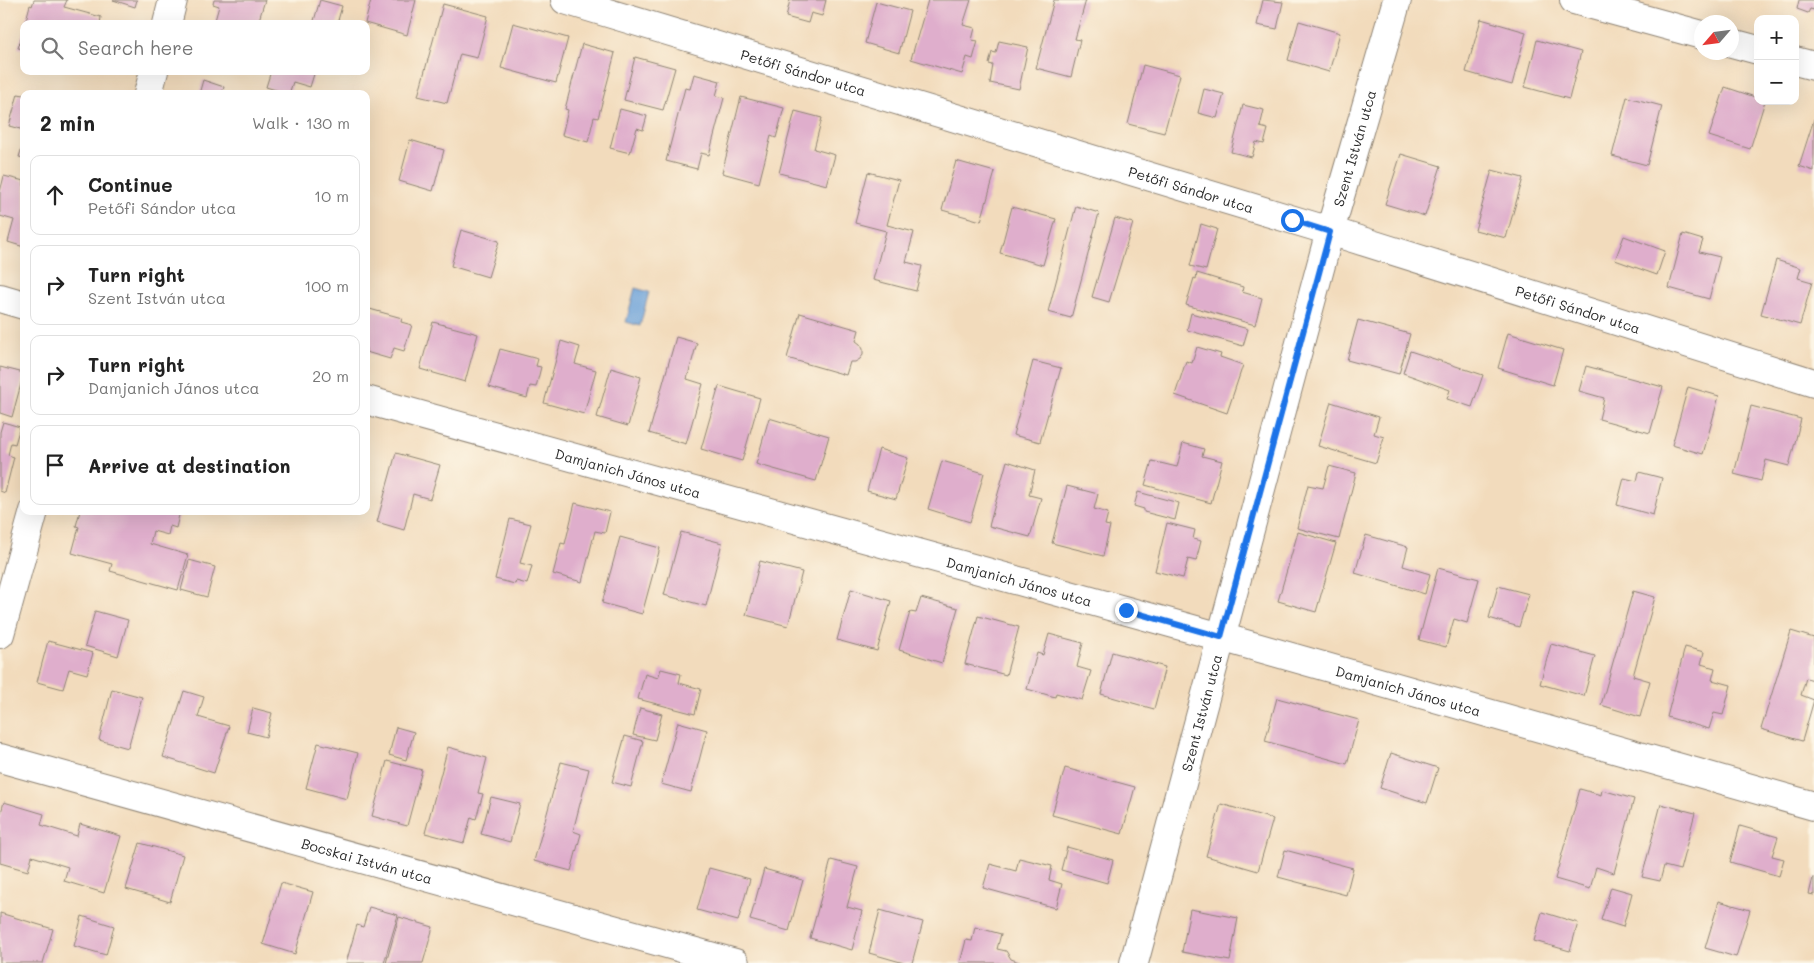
<!DOCTYPE html>
<html lang="en">
<head>
<meta charset="utf-8">
<style>
  :root { --surface:#fff; --page:#f6f6f6; --text:#222; --muted:#767676; --line:#e0e0e0 }
  body { margin:0; font-family:Mali,sans-serif; background:var(--page); color:var(--text) }
  .controls { position:absolute; right:15px; top:15px; display:grid; overflow:hidden; border-radius:10px; box-shadow:0 5px 20px #0002 }
  .controls button { width:45px; height:45px; display:grid; place-items:center; padding:0; border:0; border-bottom:1px solid var(--line); background:var(--surface); color:var(--text); font:25px sans-serif }
  .compass { position:absolute; left:1694px; top:15px; width:45px; height:45px; border-radius:50%; background:var(--surface); box-shadow:0 5px 20px #0002; rotate:242deg }
  .stop { position:absolute; width:15px; height:15px; margin:-11px; border:4px solid #1a73e8; border-radius:50%; background:#fff }
  .stop.end { background:#1a73e8; border-color:#fff; box-shadow:0 1px 5px #0008 }
  .list { margin:0; padding:0; list-style:none }
  h2 { display:flex; justify-content:space-between; align-items:center; height:65px; margin:0; padding:0 20px; font-size:21px }
  h2 small { font-size:16px; font-weight:400; color:var(--muted) }
  .list li { display:grid; grid-template-columns:32px 1fr auto; gap:15px; align-items:center; box-sizing:border-box; height:80px; margin:0 10px 10px; padding:0 10px; border:1px solid var(--line); border-radius:10px }
  .list b { display:block; font-size:19px; white-space:nowrap }
  .list p { margin:0; font-size:16px; white-space:nowrap; color:var(--muted) }
  .list em { font-size:16px; font-style:normal; color:var(--muted) }
  .icon { flex:none; width:28px; height:28px; fill:none; stroke:currentColor; stroke-width:2; stroke-linecap:round; stroke-linejoin:round }
  .map { position:relative; flex:none; width:1814px; height:963px; overflow:hidden }
  .search { position:absolute; background:var(--surface); box-shadow:0 5px 20px #0002; left:20px; top:20px; width:350px; height:55px; display:flex; align-items:center; gap:12px; box-sizing:border-box; padding:0 18px; border-radius:10px; color:var(--muted); font-size:19px }
  .panel { position:absolute; background:var(--surface); box-shadow:0 5px 20px #0002; left:20px; top:90px; width:350px; height:425px; border-radius:10px }
  .map>svg:first-child { display:block }
  .water { fill:#6ca1d9; stroke:#4c6682 }
  .building { fill:#dfaecc }
  .lines { fill:none; stroke-linecap:round; stroke-linejoin:round }
  .minor-casing { stroke:#8e8374; stroke-width:30 }
  .major-casing { stroke:#8e8374; stroke-width:30 }
  .minor { stroke:#fff; stroke-width:28 }
  .major { stroke:#fff; stroke-width:28 }
  .route { stroke:#1a73e8; stroke-width:6 }
  .labels { text-anchor:middle; dominant-baseline:central; stroke-width:4; stroke-linejoin:round; paint-order:stroke }
  .street-label { font-size:14px; fill:#2b2b2b; stroke:#fcf5e5 }
</style>
</head>
<body>
<div class="map">
<svg width="1814" height="963" viewBox="0 0 1814 963">
  <rect width="100%" height="100%" fill="#fcf5e5"/>
  <filter id="ink" filterUnits="userSpaceOnUse"><feTurbulence type="fractalNoise" baseFrequency=".02" numOctaves="2"/><feDisplacementMap in="SourceGraphic" scale="10" xChannelSelector="R" yChannelSelector="G"/><feConvolveMatrix kernelMatrix="1 2 1 2 8 2 1 2 1" color-interpolation-filters="sRGB"/></filter>
  <filter id="wash" filterUnits="userSpaceOnUse"><feTurbulence type="fractalNoise" baseFrequency=".0096" numOctaves="4" result="noise"/><feDisplacementMap in="SourceGraphic" scale="20" xChannelSelector="R" yChannelSelector="G"/><feGaussianBlur stdDeviation="1.12" result="paint"/><feColorMatrix in="noise" values="0 0 0 0 0 0 0 0 0 0 0 0 0 0 0 0 0 1.4 0 .05"/><feComposite in="paint" operator="in"/></filter>
  <g filter="url(#wash)">
    <rect width="100%" height="100%" fill="#f2dbbc"/>
    <path class="water" d="M635,288L649,292L640,326L626,322Z"/>
    <g id="blocks">
      <path class="building" d="M34,0H67L64,7L101,17L100,24H25L30,5L32,6Z
        M113,0H137L135,7Z
        M214,0H265L259,20L271,24H214L219,6L213,4Z
        M320,0L342,6L337,24H313Z
        M371,0H416L407,35L365,23Z
        M790,0H826L822,16L811,13L808,23L786,17Z
        M928,0H971L963,25L975,28L972,40L978,41L973,59L967,57L962,74L911,59Z
        M1054,0H1086L1075,39L1080,40L1071,77L1036,68Z
        M1263,0L1283,2L1277,29L1257,25Z
        M1799,0H1814V10L1810,9L1808,13L1797,9Z
        M876,2L910,11L899,53L865,43Z
        M443,4L488,16L477,58L460,54L447,103L418,96Z
        M1481,19L1526,32L1512,85L1466,72Z
        M1299,21L1340,33L1329,72L1288,60Z
        M513,23L568,38L556,83L501,68Z
        M24,30V49L18,48Z
        M1537,40L1581,52L1569,99L1525,87Z
        M999,41L1028,47L1019,89L990,83L993,65L989,64L992,52L996,53Z
        M582,44L615,53L598,118L594,117L588,142L562,135L568,110L565,109Z
        M635,57L675,68L663,110L624,100Z
        M1143,65L1180,75L1164,133L1128,124Z
        M271,71H315L310,87L293,82L289,94L266,87Z
        M694,74L720,81L716,96L724,98L709,155L701,153L697,169L666,161L685,88L690,89Z
        M203,80L224,87L222,94H199Z
        M1725,87L1758,98V101H1765L1750,149L1709,136Z
        M1204,89L1224,94L1217,118L1198,113Z
        M18,94L24,95V130L9,126Z
        M741,97L784,108L776,138L771,136L759,183L722,173Z
        M1627,97L1662,106L1647,165L1612,156Z
        M1243,105L1264,110L1260,127L1268,129L1264,144L1256,142L1252,157L1231,152Z
        M620,109L647,116L643,130L637,128L630,153L610,148Z
        M795,111L822,118L814,149L835,155L827,185L779,173Z
        M1814,119V171L1799,166Z
        M410,140L444,150L433,191L399,181Z
        M23,144H24V158L19,157Z
        M1401,154L1441,166L1425,216L1385,204Z
        M956,161L995,172L981,221L942,210Z
        M1492,170L1523,178L1506,238L1475,230Z
        M868,172L899,180L887,225L914,232L906,262L922,266L916,291L873,280L886,231L855,223Z
        M4,176L24,181V247L8,242L14,220L0,216V192Z
        M1076,206L1099,213L1071,318L1048,312Z
        M1012,207L1056,219L1043,265L1000,253Z
        M1115,218L1133,223L1109,302L1092,297Z
        M1201,224L1217,229L1206,270L1190,266Z
        M461,230L499,241L488,277L451,266Z
        M1683,234L1703,240L1699,252L1720,257L1709,299L1669,288Z
        M1624,236L1665,251L1657,275L1615,260Z
        M1776,260L1801,268L1798,278L1812,282L1800,325L1761,314Z
        M1197,273L1243,287L1242,292L1262,298L1255,325L1186,305L1194,278L1196,279Z
        M366,308L402,318L401,322L412,325L404,351L394,348L390,359L366,352Z
        M800,313L859,330L856,341L860,344L863,349V355L860,359L855,362H850L846,375L787,358Z
        M1191,313L1248,329L1243,346L1187,330Z
        M1358,320L1410,334L1399,374L1347,360Z
        M433,322L478,334L465,382L420,369Z
        M1508,333L1563,350L1553,385L1498,368Z
        M676,337L697,343L687,379L703,384L686,444L649,433Z
        M561,341L580,347L575,364L596,370L584,414L544,403Z
        M1197,347L1221,354L1220,357L1243,365L1227,413L1175,395L1186,361L1192,363Z
        M500,349L538,359L536,366L541,367L536,387L530,386L527,398L489,387Z
        M1410,351L1483,375L1472,407L1447,399L1450,390L1403,373Z
        M1033,361L1061,368L1040,442L1013,435Z
        M1586,366L1663,387L1650,433L1599,419L1604,398L1579,391Z
        M0,367L24,373L12,417L0,413Z
        M611,368L641,377L628,426L597,417Z
        M719,386L760,398L742,461L701,449Z
        M1688,387L1719,396L1703,454L1672,445Z
        M1331,402L1379,417L1374,434L1384,437L1376,463L1318,446Z
        M1751,406L1801,419L1789,466L1766,460L1761,481L1734,474Z
        M769,418L829,436L816,481L756,464Z
        M3,422L20,427L15,444L11,443L8,455L14,457L5,493L0,491V432Z
        M1183,443L1204,449L1202,456L1222,461L1211,503L1145,485L1152,461L1177,467Z
        M879,449L908,458L896,499L867,491Z
        M396,453L440,465L430,499L413,494L404,530L377,522Z
        M942,461L984,473L970,522L928,509Z
        M1007,461L1035,470L1029,495L1041,498L1030,537L989,526Z
        M1329,466L1356,473L1339,539L1297,528L1308,485L1323,488Z
        M1639,472L1662,478L1653,515L1617,505L1624,478L1637,481Z
        M1067,486L1098,494L1094,509L1108,513L1105,525L1110,526L1103,556L1052,543Z
        M1138,492L1179,503L1175,520L1144,512V509L1134,506Z
        M575,503L610,512L605,533L595,531L582,582L553,574L561,543L565,544Z
        M80,511H180L176,528L170,526L168,535L153,531L150,544L188,555L178,590L110,571L112,564L72,553L79,527L76,526Z
        M510,519L531,524L520,563L532,566L527,584L516,581L515,584L495,579Z
        M1167,523L1195,530L1193,539L1201,541L1196,561L1188,559L1183,578L1155,571Z
        M681,532L722,543L706,606L664,595Z
        M1298,532L1336,543L1316,612L1278,601Z
        M1366,535L1408,547L1403,566L1430,574L1425,594L1355,573Z
        M620,537L660,548L642,614L602,603Z
        M189,560L215,567L207,597L181,590Z
        M760,561L802,572L788,626L746,615Z
        M1438,568L1479,579L1467,623L1454,619L1446,647L1419,640Z
        M1498,586L1529,594L1519,627L1489,618Z
        M851,589L891,601L877,651L837,640Z
        M1633,591L1655,597L1633,676L1650,681L1640,717L1601,705Z
        M921,598L958,608L942,663L899,650L910,612L916,613Z
        M95,611L128,620L118,656L85,646Z
        M978,616L1019,627L1006,675L965,664Z
        M1791,631L1814,638V680L1806,678L1801,695L1814,700L1802,741L1761,729Z
        M1049,634L1083,643L1077,667L1091,671L1082,700L1056,693L1055,697L1027,689L1037,653L1043,655Z
        M48,641L93,653L87,674L69,669L63,689L37,682Z
        M1551,644L1595,656L1584,696L1540,684Z
        M1685,647L1704,652L1701,664L1715,668L1712,680L1731,685L1723,715L1714,713L1709,729L1667,717Z
        M1112,652L1165,667L1154,709L1101,694Z
        M661,669L681,674L679,683L701,689L695,714L638,699L645,674L658,678Z
        M112,689L142,697L128,748L99,740Z
        M184,691L204,697L198,717L229,726L214,773L163,757Z
        M1277,698L1359,720L1347,764L1265,741Z
        M253,708L272,713L266,737L247,732Z
        M640,708L662,714L655,740L633,735Z
        M678,722L707,730L691,792L661,784Z
        M396,727L414,732L406,760L389,755Z
        M625,736L643,741L631,787L612,782Z
        M318,743L358,753L347,799L306,788Z
        M448,747L487,758L478,793L483,794L476,819L471,817L464,843L425,833Z
        M1391,753L1438,768L1427,803L1380,788Z
        M387,761L422,770L407,826L372,816Z
        M561,762L589,769L573,831L581,834L571,871L534,861Z
        M1065,768L1135,787L1122,834L1052,815Z
        M1580,789L1601,795L1602,790L1634,799L1614,873L1596,867L1590,889L1555,879Z
        M491,797L520,804L510,842L481,834Z
        M4,802L44,814L41,825L77,836L80,824L121,836L104,893L64,881L68,867L32,856L28,871L0,863V816Z
        M1221,804L1273,819L1258,871L1206,856Z
        M1661,804L1695,813L1680,870L1664,866L1660,881L1642,877Z
        M1740,826L1778,837L1772,856L1784,859L1779,876L1730,862Z
        M140,843L183,855L170,902L126,889Z
        M1067,847L1113,860L1107,883L1061,870Z
        M1285,850L1353,868L1346,895L1278,877Z
        M1019,858L1052,866L1049,880L1062,884L1056,908L983,888L990,864L1016,871Z
        M831,860L858,867L847,907L862,911L852,950L810,938Z
        M709,868L750,879L738,921L697,910Z
        M764,869L803,880L789,931L750,920Z
        M1813,878H1814V895L1809,894Z
        M281,883L313,892L295,954L263,944Z
        M1611,887L1632,893L1623,927L1601,920Z
        M1719,901L1750,910L1736,957L1705,948Z
        M369,907L398,915L384,963H346L357,925L363,927Z
        M1190,909L1238,918L1230,961L1182,952Z
        M880,910L923,922L912,963H904L869,953Z
        M1542,912L1578,923L1570,951L1534,941Z
        M0,913L53,929L43,963H0Z
        M82,916L114,926L106,955L74,946Z
        M399,917L433,927L423,963H386Z
        M975,927L1001,934L997,949L1006,951L1011,959L1022,963H960L966,940L972,941Z"/>
    </g>
  </g>
  <g filter="url(#ink)">
    <use href="#blocks" fill-opacity="0" stroke="#8e8374" stroke-width="1"/>
    <g class="lines">
      <g class="minor-casing">
        <g id="minor">
          <path id="s1" d="M565,0L1330,231L1814,383"/>
          <path d="M167,24L173,0"/>
          <path d="M148,94L154,71"/>
          <path d="M0,298L24,305"/>
          <path id="s2" d="M366,400L1221,637L1814,806"/>
          <path d="M0,634L34,511"/>
          <path id="s3" d="M0,758L735,963"/>
          <path id="s4" d="M1134,963L1330,231L1397,0"/>
        </g>
      </g>
      <g class="major-casing">
        <path id="major" d="M1574,0L1702,35
          M1732,43L1758,50
          M1795,61L1814,66"/>
      </g>
      <use href="#minor" class="minor"/>
      <use href="#major" class="major"/>
    </g>
  </g>
  <g class="lines" filter="url(#ink)">
    <path class="route" d="M1126,610L1221,637L1330,232L1292,220"/>
  </g>
  <g class="labels">
    <g class="street-label">
      <text stroke="none"><textPath href="#s1" startOffset="249">Petőfi Sándor utca</textPath></text>
      <text stroke="none"><textPath href="#s4" startOffset="844">Szent István utca</textPath></text>
      <text stroke="none"><textPath href="#s1" startOffset="654">Petőfi Sándor utca</textPath></text>
      <text stroke="none"><textPath href="#s1" startOffset="1059">Petőfi Sándor utca</textPath></text>
      <text stroke="none"><textPath href="#s2" startOffset="272">Damjanich János utca</textPath></text>
      <text stroke="none"><textPath href="#s2" startOffset="678">Damjanich János utca</textPath></text>
      <text stroke="none"><textPath href="#s2" startOffset="1082">Damjanich János utca</textPath></text>
      <text stroke="none"><textPath href="#s4" startOffset="259">Szent István utca</textPath></text>
      <text stroke="none"><textPath href="#s3" startOffset="381">Bocskai István utca</textPath></text>
    </g>
  </g>
</svg>
<div class="controls">
<button>+</button>
<button>−</button>
</div>
<svg class="compass" viewBox="-18 -18 36 36"><path d="M0-13l5 13h-10z" fill="#e53935"/><path d="M0 13l5-13h-10z" fill="#767676"/></svg>
<div class="stop" style="left:1292px;top:220px"></div>
<div class="stop end" style="left:1126px;top:610px"></div>
<div class="search"><svg class="icon" aria-label="search" viewBox="0 0 24 24"><circle cx="10" cy="10" r="6"/><path d="M15 15l6 6"/></svg>Search here</div>
<section class="panel">
<h2>2 min<small>Walk · 130 m</small></h2>
<ul class="list">
<li><svg class="icon" aria-label="ahead" viewBox="0 0 24 24"><path d="M12 20V5M6 11l6-6 6 6"/></svg><div><b>Continue</b><p>Petőfi Sándor utca</p></div><em>10 m</em></li>
<li><svg class="icon" aria-label="right" viewBox="0 0 24 24"><path d="M7 20v-9h11M14 6l5 5-5 5"/></svg><div><b>Turn right</b><p>Szent István utca</p></div><em>100 m</em></li>
<li><svg class="icon" aria-label="right" viewBox="0 0 24 24"><path d="M7 20v-9h11M14 6l5 5-5 5"/></svg><div><b>Turn right</b><p>Damjanich János utca</p></div><em>20 m</em></li>
<li><svg class="icon" aria-label="arrive" viewBox="0 0 24 24"><path d="M6 21V4h12l-3 4 3 4H6"/></svg><div><b>Arrive at destination</b></div></li>
</ul>
</section>
</div>
</body>
</html>
